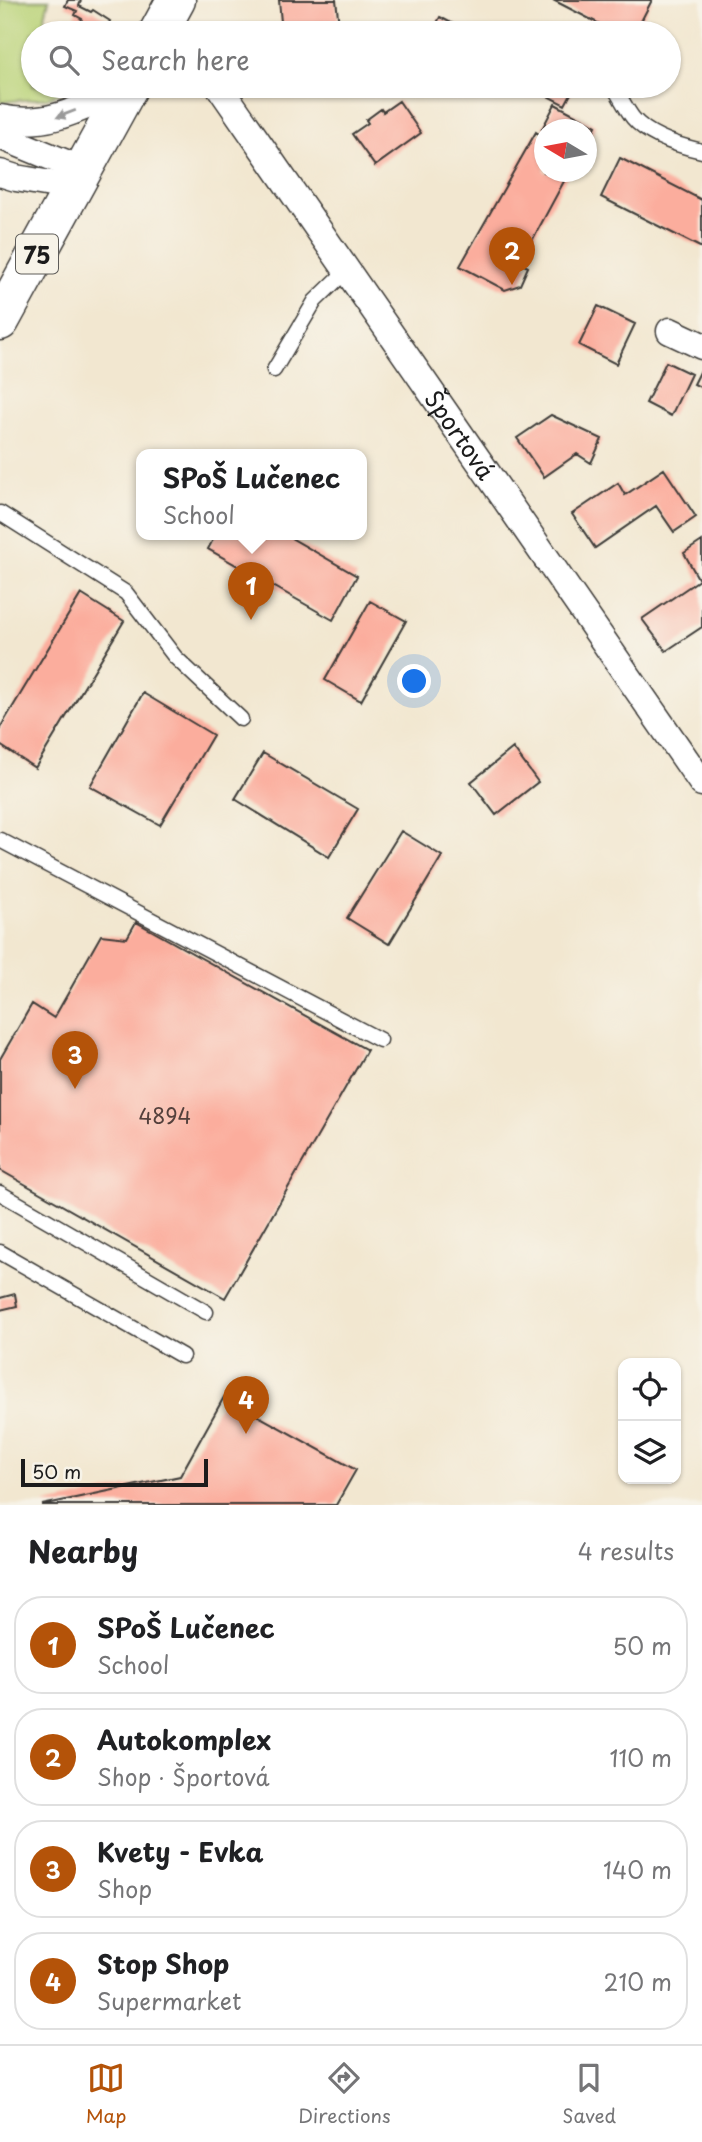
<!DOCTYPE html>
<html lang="en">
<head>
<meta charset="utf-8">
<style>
  :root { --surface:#fff; --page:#f6f6f6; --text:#202124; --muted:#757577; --line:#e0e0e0; --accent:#b45309 }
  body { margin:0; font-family:"Playpen Sans",sans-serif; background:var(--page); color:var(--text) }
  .controls { position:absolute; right:21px; bottom:21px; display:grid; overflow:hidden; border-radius:14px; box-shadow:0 2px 5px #0004 }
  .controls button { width:63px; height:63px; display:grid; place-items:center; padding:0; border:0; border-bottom:2px solid var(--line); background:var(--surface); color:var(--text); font:35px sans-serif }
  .compass { position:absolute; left:534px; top:119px; width:63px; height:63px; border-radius:50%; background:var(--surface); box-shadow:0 2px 5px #0004; rotate:280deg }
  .scale { position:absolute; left:21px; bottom:18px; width:187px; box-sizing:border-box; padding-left:7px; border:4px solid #1c1c1c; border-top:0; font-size:19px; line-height:24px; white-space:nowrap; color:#1c1c1c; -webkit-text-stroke:5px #f7f3e8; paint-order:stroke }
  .you { position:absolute; left:415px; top:682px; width:24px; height:24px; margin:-18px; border:5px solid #fff; border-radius:50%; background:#1a73e8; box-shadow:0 0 0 10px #1a73e833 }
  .badge { display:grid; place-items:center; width:46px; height:46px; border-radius:50%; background:var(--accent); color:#fff; font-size:23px; font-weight:700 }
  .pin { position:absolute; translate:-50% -58px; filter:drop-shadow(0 2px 4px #0008) }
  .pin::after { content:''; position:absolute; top:37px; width:24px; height:21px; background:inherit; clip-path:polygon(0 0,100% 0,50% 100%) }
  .popup { position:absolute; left:136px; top:449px; width:231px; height:91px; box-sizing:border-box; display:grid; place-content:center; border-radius:14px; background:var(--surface); filter:drop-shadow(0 2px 5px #0005); font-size:23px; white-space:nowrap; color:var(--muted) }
  .popup b { font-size:26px; color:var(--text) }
  .popup::after { content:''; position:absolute; left:50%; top:100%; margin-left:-14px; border:14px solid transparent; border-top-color:var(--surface) }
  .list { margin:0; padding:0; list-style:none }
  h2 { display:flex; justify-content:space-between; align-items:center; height:91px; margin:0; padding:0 28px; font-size:30px }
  h2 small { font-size:23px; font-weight:400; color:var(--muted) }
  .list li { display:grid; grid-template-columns:46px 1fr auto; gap:21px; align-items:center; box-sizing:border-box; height:98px; margin:0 14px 14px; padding:0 14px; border:2px solid var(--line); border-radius:28px }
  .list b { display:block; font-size:26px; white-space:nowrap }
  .list p { margin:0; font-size:23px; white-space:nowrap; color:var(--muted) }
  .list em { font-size:23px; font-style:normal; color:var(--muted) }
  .icon { flex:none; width:38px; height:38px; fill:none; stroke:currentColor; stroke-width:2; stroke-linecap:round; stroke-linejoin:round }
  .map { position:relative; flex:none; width:702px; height:1505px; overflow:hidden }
  .search { position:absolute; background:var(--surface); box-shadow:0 2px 5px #0004; left:21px; right:21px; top:21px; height:77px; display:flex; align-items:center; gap:18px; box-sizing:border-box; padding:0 24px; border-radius:38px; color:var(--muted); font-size:26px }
  .sheet { height:539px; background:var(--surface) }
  nav { display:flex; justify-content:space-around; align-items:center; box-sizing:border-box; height:98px; border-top:2px solid var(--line); background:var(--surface); font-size:19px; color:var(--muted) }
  nav a { display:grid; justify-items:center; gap:4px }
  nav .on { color:var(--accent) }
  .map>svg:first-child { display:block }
  .green { fill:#bad378; stroke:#6b784a; stroke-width:2 }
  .building { fill:#fbad9d }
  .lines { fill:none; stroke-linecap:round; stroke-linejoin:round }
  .lane-casing { stroke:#3c3a37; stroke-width:17 }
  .street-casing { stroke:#3c3a37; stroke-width:29 }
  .primary-casing { stroke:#3c3a37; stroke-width:41 }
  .lane { stroke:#fff; stroke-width:14 }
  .street { stroke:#fff; stroke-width:26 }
  .primary { stroke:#fff; stroke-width:38 }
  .oneway { fill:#999 }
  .labels { text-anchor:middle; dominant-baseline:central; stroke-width:5; stroke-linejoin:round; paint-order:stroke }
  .number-label { font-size:21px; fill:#54403c }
  .shield { fill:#f7f3e8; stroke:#5e5c59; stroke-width:2 }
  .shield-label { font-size:23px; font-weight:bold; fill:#1c1c1c }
  .street-label { font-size:24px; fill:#1c1c1c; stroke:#f7f3e8 }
</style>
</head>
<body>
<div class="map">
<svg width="702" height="1505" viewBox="0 0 702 1505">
  <rect width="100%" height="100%" fill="#f7f3e8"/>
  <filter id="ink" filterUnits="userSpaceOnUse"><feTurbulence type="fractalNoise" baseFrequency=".0143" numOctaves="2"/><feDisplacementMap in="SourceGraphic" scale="14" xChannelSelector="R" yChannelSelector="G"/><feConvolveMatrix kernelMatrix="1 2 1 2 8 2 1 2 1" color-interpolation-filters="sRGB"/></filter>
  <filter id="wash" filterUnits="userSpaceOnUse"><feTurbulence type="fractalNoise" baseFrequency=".00686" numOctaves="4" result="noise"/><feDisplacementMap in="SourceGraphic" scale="28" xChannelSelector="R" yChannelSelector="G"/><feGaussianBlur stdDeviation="1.57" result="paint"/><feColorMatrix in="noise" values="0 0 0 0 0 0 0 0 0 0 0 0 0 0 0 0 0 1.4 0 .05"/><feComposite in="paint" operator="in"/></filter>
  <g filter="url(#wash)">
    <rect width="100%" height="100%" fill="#f2e7d0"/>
    <path class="green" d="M0,0H49L44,20L66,33H33V86H78L47,98L0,102Z"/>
    <g id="blocks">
      <path class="building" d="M68,0H81L79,6L91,12L93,10L110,21L103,33L76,32L82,19L75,15L77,11L65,6Z
        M279,0H336L340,33H282Z
        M553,0H652L635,33H617Z
        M440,17L470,33H432Z
        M516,86H569L574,88L565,105L534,89L531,94Z
        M399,101L421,133L375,166L352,134L368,123L366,120L381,109L383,112Z
        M555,104L596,126L586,145V130L542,129Z
        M536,132L544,137V172H569L520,263L528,267L520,285L505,290L460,266Z
        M620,158L702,200V248L601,197Z
        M598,306L635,324L616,364L579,345Z
        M666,362L691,374L671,416L646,403Z
        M702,368V388L694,384Z
        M551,415L602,439L591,463L577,454L544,477L517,438Z
        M664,469L696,517L674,532L656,506L595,548L572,514L618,483L625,495Z
        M216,534H284L357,576L333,620L208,549Z
        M702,541V627L666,651L642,619L699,580L684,553Z
        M81,594L124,621L35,768L0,745V728Z
        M370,601L406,621L361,701L325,680Z
        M143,693L213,735L160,825L90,786Z
        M513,748L538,782L496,815L471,782Z
        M263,753L358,809L329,857L235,799Z
        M401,831L442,856L389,944L347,918Z
        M136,922L367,1050L225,1298L0,1170V1059L32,1004L54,1018L101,935L127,938Z
        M15,1294L17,1306L0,1310V1298Z
        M224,1397L356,1470L336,1505H42L180,1476Z"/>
    </g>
  </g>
  <g filter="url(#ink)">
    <use href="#blocks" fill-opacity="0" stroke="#3c3a37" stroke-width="2"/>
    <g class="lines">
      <g class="lane-casing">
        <path id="lane" d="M613,86C620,96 626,109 633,118C649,137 680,146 702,151
          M274,370L315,301L347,270
          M0,513L126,593L175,657L241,719
          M0,840L380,1040
          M0,1193L206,1312
          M0,1252L182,1356"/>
      </g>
      <g class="street-casing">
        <g id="street">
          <path id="s1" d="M219,86L702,783"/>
          <path d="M0,118C49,129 85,106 128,87"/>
          <path d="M0,136L83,170"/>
          <path d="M0,173L16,178L74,188"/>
          <path d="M670,331L702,346"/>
        </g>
      </g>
      <g class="primary-casing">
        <path id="primary" d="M158,33L176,0
          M0,321L129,86"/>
      </g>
      <use href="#lane" class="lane"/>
      <use href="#street" class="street"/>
      <use href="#primary" class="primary"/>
    </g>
    <defs><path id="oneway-solid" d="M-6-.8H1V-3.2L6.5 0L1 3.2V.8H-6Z" transform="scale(1.75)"/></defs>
    <use class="oneway" href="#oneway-solid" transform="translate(66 114) rotate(159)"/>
  </g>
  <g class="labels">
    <g class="number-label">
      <text x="165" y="1115">4894</text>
    </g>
    <rect class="shield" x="16" y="234.5" width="42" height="39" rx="5"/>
    <g class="shield-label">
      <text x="37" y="254">75</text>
    </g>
    <g class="street-label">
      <text stroke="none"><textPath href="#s1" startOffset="424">Športová</textPath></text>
    </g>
  </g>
</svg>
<div class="controls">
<button><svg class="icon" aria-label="locate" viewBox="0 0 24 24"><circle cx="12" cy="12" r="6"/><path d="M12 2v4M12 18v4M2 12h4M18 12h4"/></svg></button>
<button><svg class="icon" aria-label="layers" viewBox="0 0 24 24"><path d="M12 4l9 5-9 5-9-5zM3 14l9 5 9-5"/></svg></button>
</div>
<svg class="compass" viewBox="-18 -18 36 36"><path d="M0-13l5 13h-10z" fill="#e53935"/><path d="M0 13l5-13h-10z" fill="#757577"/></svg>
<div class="scale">50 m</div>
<div class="you"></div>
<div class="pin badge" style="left:251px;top:620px">1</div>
<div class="popup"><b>SPoŠ Lučenec</b>School</div>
<div class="pin badge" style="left:512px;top:285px">2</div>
<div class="pin badge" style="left:75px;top:1089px">3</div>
<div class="pin badge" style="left:246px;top:1434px">4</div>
<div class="search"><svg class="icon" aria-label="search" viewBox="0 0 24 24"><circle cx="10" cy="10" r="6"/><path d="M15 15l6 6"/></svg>Search here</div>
</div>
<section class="sheet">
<h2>Nearby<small>4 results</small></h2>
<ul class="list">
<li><span class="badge">1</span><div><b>SPoŠ Lučenec</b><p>School</p></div><em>50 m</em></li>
<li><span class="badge">2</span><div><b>Autokomplex</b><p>Shop · Športová</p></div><em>110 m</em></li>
<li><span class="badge">3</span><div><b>Kvety - Evka</b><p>Shop</p></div><em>140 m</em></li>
<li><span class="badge">4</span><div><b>Stop Shop</b><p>Supermarket</p></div><em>210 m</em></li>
</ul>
</section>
<nav>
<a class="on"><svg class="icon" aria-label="map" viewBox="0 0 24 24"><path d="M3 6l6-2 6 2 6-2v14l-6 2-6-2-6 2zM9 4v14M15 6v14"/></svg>Map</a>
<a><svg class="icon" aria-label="directions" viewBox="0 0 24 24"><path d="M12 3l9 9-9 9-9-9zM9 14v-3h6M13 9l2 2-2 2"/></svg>Directions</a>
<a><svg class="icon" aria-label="saved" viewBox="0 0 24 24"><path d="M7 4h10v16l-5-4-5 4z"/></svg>Saved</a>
</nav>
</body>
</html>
